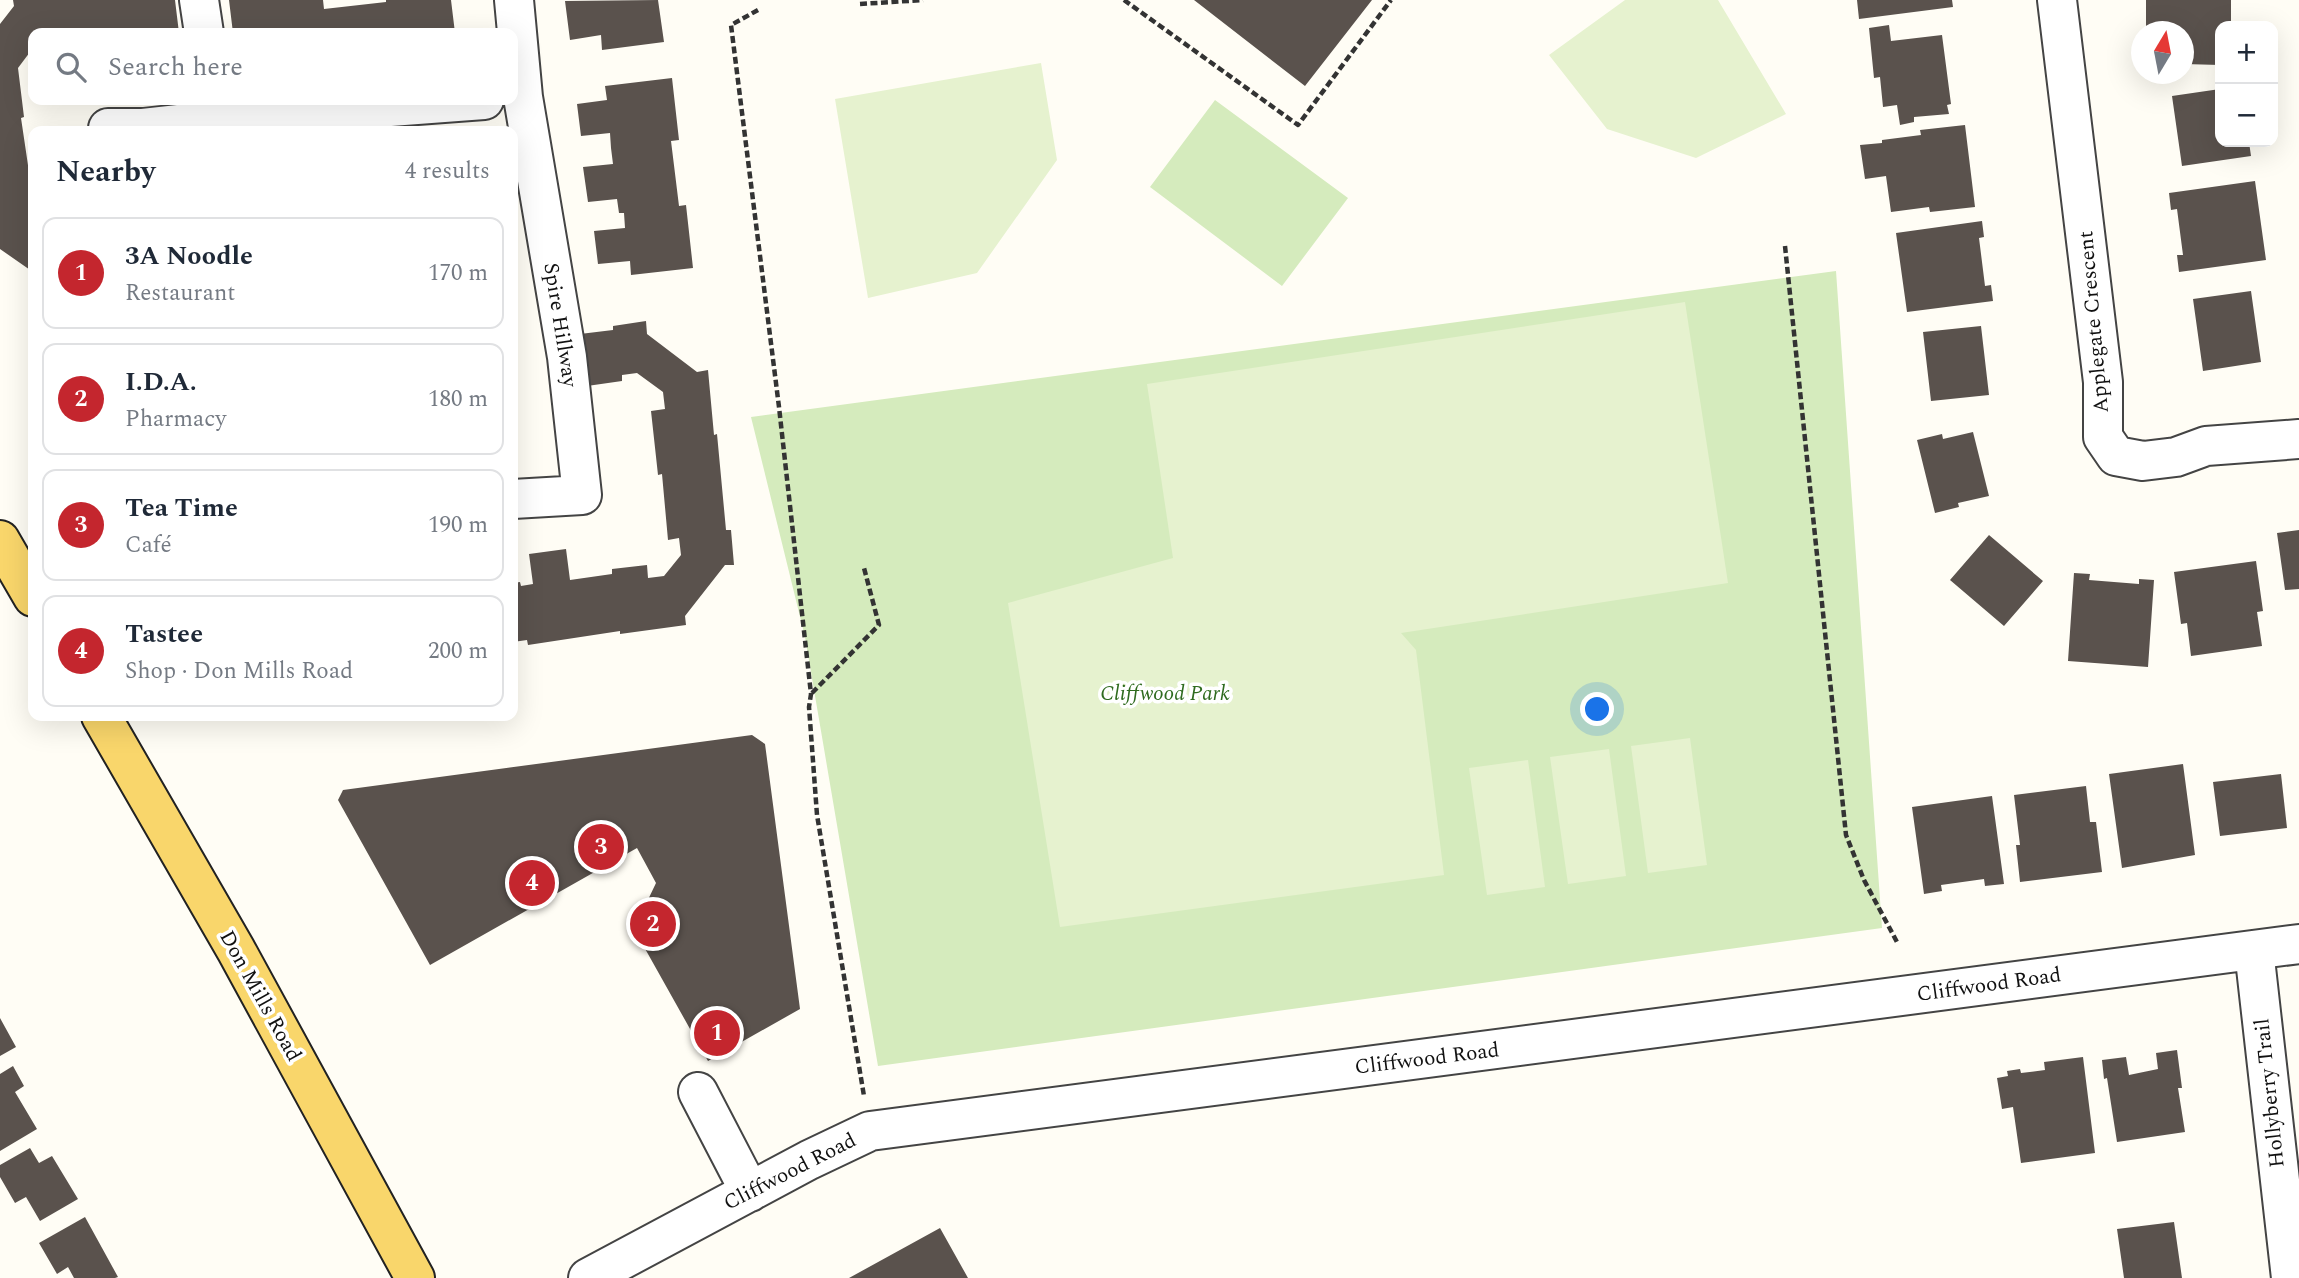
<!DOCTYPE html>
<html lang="en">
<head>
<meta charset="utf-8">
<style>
  :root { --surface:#fff; --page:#f6f6f7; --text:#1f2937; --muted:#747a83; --line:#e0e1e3; --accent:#c4262e }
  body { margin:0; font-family:Spectral,serif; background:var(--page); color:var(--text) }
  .controls { position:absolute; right:21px; top:21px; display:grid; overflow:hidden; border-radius:14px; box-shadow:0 7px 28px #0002 }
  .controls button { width:63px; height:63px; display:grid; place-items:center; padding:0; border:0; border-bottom:2px solid var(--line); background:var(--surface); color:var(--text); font:35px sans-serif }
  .compass { position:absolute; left:2131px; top:21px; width:63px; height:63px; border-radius:50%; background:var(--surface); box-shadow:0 7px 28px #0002; rotate:10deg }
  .you { position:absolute; left:1598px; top:710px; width:24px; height:24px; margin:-18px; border:5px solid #fff; border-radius:50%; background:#1a73e8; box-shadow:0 0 0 10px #1a73e833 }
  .badge { display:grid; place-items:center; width:46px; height:46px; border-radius:50%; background:var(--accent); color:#fff; font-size:23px; font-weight:700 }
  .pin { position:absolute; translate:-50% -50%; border:4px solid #fff; box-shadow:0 2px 7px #0006 }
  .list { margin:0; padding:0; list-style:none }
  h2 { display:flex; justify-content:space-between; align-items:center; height:91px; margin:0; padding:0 28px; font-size:30px }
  h2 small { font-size:23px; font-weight:400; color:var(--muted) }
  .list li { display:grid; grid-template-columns:46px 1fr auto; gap:21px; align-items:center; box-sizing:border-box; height:112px; margin:0 14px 14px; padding:0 14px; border:2px solid var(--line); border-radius:14px }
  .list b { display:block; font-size:26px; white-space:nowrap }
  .list p { margin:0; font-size:23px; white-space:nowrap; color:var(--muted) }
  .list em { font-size:23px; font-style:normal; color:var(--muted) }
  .icon { flex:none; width:38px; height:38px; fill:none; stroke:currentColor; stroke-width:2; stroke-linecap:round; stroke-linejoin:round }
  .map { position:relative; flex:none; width:2299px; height:1278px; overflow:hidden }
  .search { position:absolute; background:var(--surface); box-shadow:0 7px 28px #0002; left:28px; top:28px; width:490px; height:77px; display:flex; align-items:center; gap:18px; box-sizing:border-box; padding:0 24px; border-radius:14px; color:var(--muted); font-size:26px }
  .panel { position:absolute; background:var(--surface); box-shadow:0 7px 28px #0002; left:28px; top:126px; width:490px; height:595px; border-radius:14px }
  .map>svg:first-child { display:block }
  .green { fill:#d5ebbd }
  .pitch { fill:#e6f2cf }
  .building { fill:#5a524d }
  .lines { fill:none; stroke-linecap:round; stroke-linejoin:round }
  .minor-casing { stroke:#444; stroke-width:42 }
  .major-casing { stroke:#222; stroke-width:42 }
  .path { stroke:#333; stroke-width:4.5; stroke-dasharray:7 3.5; stroke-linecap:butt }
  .minor { stroke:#fff; stroke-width:38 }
  .major { stroke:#f9d66b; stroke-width:38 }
  .labels { text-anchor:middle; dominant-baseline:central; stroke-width:7; stroke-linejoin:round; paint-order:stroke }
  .street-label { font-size:21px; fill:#111; stroke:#fff }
  .park-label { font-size:21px; font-style:italic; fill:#2f6b1f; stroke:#fff }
</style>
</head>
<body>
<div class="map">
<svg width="2299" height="1278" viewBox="0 0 2299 1278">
  <rect width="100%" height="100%" fill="#fffdf5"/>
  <path class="green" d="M1215,100L1348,198L1282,286L1150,187Z
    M1836,271L1882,928L878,1066L805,637L751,417Z"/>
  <path class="pitch" d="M1625,0H1718L1786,114L1696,158L1607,129L1549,55Z
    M1041,63L1057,160L977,273L868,298L835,99Z
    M1685,302L1728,583L1401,633L1416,650L1444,875L1060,927L1008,603L1173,558L1147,384Z
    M1690,738L1707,865L1648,873L1631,746Z
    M1609,749L1626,876L1568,884L1550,757Z
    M1528,760L1545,887L1487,895L1469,768Z"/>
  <path class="building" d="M13,0H175L179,33H33V48L18,68L24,117L21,118L33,199V272L0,249V24L14,6Z
    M229,0H323L324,9L386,2V0H451L455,33H233Z
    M658,0L664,42L602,50L601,35L570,40L565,1Z
    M1194,0H1372L1305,86Z
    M1857,0H1952L1953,7L1859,19Z
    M2146,0H2231V26H2220V65L2184,64V32H2146Z
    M1889,25L1891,41L1942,35L1951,104L1947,105L1949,114L1914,117V122L1900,125L1897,105L1883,107L1880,77L1874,78L1869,28Z
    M672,78L679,140L671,141L679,206L686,205L693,268L631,275L630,261L598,264L594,231L625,228L624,213H619L617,199L588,202L583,167L613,164L611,148L610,133L581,136L577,104L607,100L605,86Z
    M2220,89V142H2249L2251,156L2182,166L2172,96Z
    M1965,125L1975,207L1930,212L1929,207L1891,212L1886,176L1865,179L1860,145L1882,143V140L1921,135L1920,130Z
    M2255,181L2266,260L2179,272L2177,255H2183L2177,209L2171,210L2169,193Z
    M1982,221L1984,237L1979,238L1985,286L1991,285L1993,301L1907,312L1896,233Z
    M2251,291L2261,362L2203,371L2193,299Z
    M646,321L647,334L697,372L708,370L714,435L717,434L726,530H731L734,565H725L685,616L686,625L620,634V631L528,645L527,640L513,642V583L520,582L521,586L533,584L529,554L566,549L570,580L612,574V569L647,565L648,578L664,576L681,555L679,538L668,540L662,474L658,475L651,411L665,409L663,392L637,373L622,375V381L587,386L580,334L613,330V326Z
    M1981,326L1989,395L1931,401L1923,332Z
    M1973,432L1989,496L1958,503L1959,507L1935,513L1917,440L1942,434L1943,439Z
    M2299,530V589L2285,590L2277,533Z
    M1989,535L2043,581L2004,626L1950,580Z
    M2256,561L2263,611L2257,612L2262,646L2191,656L2187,623L2181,624L2174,572Z
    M2074,573L2090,574L2089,580L2139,584V579L2154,580L2148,667L2068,661Z
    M752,735L765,744L800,1009L708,1061L634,929L656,883L637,848L430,965L338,800L343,790Z
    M2183,764L2195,855L2122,868L2109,774Z
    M2281,774L2287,828L2220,836L2213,782Z
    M2086,786L2090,822H2096L2102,872L2020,882L2016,845H2020L2014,795Z
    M1992,796L2004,884L1985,886L1984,879L1941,885L1942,891L1924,894L1912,807Z
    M0,1018L16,1047L0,1056Z
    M2177,1050L2182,1088H2178L2185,1132L2117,1142L2107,1078L2104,1079L2102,1060L2126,1057L2129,1075L2158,1069L2156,1053Z
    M2083,1057L2095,1153L2021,1163L2013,1107L2002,1109L1997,1078L2008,1076L2007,1071L2020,1069L2021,1073L2045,1070L2044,1062Z
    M13,1066L24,1086L15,1092L37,1129L0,1151V1074Z
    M30,1148L39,1163L52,1156L78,1199L40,1221L26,1197L15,1203L0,1177V1165Z
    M85,1217L118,1277L115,1278H74L68,1267L57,1274L39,1243Z
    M2174,1222L2182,1278H2124L2117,1229Z
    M940,1228L968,1278H849Z"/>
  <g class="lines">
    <g class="minor-casing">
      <path id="minor" d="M199,0L204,33
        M2057,0L2103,382V437L2116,456L2143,461L2176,457L2206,446L2299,439
        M108,128H143L215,120L484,100
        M513,499L582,495L567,357L523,97L514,0
        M2254,950L2291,1278
        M698,1092L750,1192
        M588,1278L809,1160L870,1131L2299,944"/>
    </g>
    <g class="major-casing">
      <path id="major" d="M0,540L33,597
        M101,716L236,950L415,1278"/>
    </g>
    <path class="path" d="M1124,0L1298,125L1391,0
      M860,4L923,0
      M758,10L731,25L779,407L811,694L809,707L817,815L864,1096
      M1785,246L1846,835L1864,880L1897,942
      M812,693L879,625L864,568"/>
    <use href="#minor" class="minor"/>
    <use href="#major" class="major"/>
  </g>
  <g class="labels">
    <g class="street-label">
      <text transform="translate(2094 322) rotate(-95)">Applegate Crescent</text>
      <text transform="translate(560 325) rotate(81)">Spire Hillway</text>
      <text transform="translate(1989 985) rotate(-8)">Cliffwood Road</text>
      <text transform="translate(260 996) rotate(61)">Don Mills Road</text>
      <text transform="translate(1427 1059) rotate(-7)">Cliffwood Road</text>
      <text transform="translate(2270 1093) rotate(-96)">Hollyberry Trail</text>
      <text transform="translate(790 1172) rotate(-27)">Cliffwood Road</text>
    </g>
    <g class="park-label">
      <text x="1165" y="694">Cliffwood Park</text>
    </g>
  </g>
</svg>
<div class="controls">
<button>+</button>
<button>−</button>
</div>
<svg class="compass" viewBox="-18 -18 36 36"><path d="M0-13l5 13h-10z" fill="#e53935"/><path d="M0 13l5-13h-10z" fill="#747a83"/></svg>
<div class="you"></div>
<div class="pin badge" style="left:717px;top:1033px">1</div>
<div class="pin badge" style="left:653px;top:924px">2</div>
<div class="pin badge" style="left:601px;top:847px">3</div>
<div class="pin badge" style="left:532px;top:883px">4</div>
<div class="search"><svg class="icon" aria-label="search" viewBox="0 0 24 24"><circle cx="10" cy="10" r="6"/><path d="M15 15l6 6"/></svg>Search here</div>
<section class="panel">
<h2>Nearby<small>4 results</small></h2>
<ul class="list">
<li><span class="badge">1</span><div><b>3A Noodle</b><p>Restaurant</p></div><em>170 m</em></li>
<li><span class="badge">2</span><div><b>I.D.A.</b><p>Pharmacy</p></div><em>180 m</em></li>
<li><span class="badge">3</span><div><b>Tea Time</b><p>Café</p></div><em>190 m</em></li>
<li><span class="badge">4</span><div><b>Tastee</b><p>Shop · Don Mills Road</p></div><em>200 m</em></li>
</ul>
</section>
</div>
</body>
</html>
